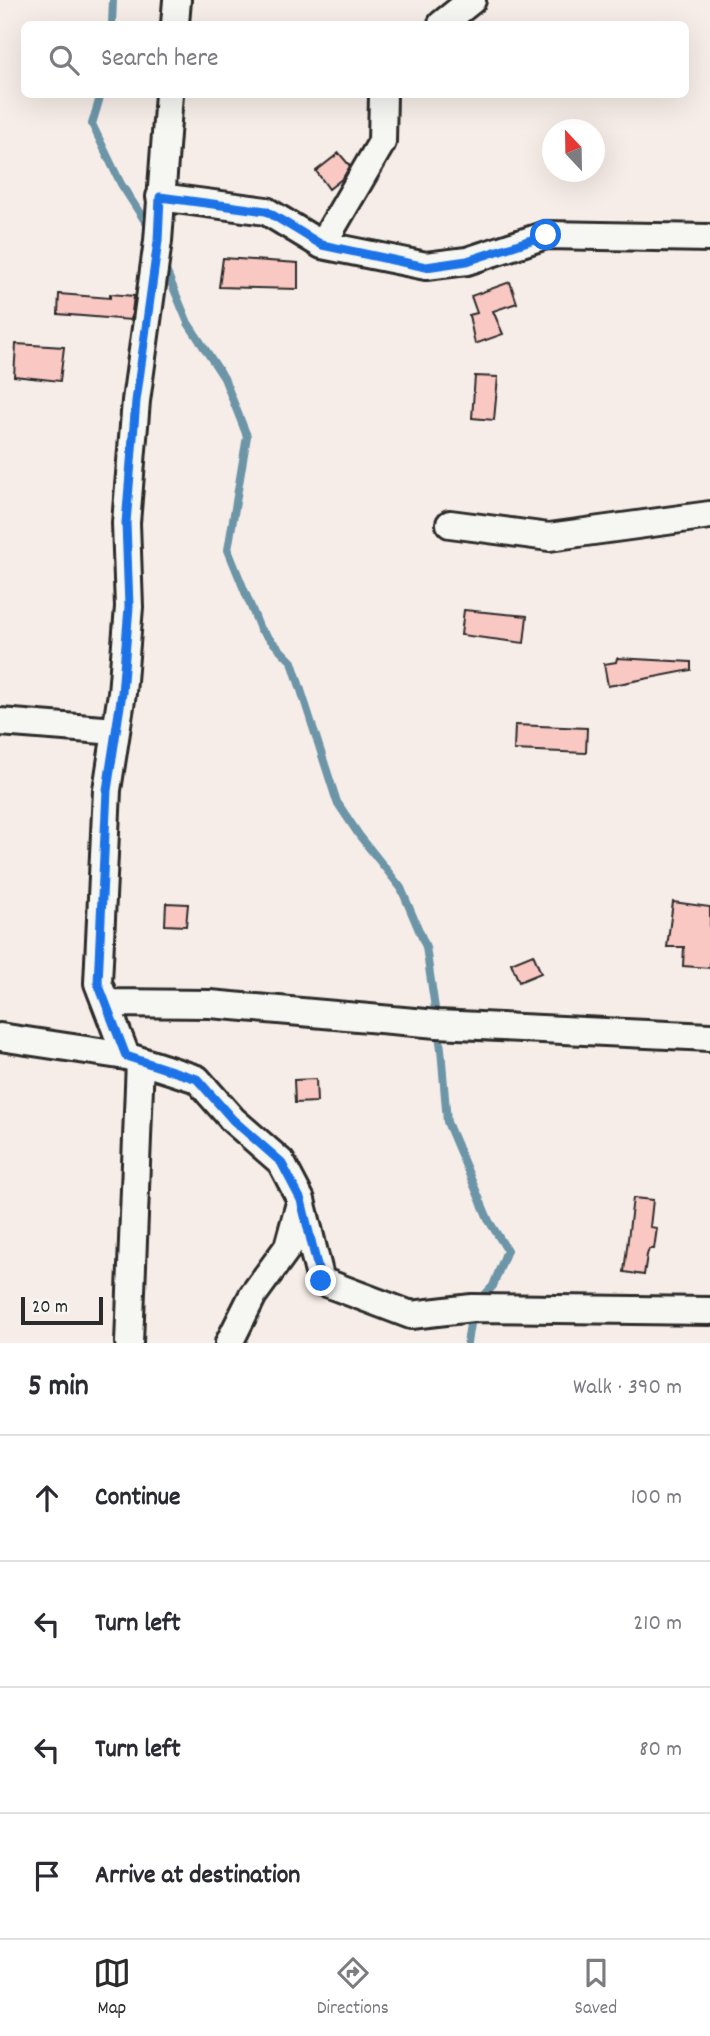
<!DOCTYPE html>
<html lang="en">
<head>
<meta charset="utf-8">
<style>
  :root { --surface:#fff; --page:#f7f7f7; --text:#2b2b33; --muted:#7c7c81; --line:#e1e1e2; --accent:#2b2b2b }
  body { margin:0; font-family:Dekko,sans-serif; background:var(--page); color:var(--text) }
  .compass { position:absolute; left:542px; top:119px; width:63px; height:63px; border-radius:50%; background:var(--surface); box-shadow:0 7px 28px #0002; rotate:338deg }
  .scale { position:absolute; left:21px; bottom:18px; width:82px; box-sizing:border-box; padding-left:7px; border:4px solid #2b2b2b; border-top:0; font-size:19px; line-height:24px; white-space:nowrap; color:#2b2b2b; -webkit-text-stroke:5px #f6f6f2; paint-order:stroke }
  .stop { position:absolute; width:21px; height:21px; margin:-16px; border:5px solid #1a73e8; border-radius:50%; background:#fff }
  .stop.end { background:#1a73e8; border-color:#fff; box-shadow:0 2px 7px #0008 }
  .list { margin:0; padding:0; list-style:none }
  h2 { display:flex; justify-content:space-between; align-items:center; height:91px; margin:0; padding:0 28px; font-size:30px }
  h2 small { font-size:23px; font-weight:400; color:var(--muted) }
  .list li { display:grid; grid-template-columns:46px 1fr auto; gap:21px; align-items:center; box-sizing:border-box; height:126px; padding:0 28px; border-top:2px solid var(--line) }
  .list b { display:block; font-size:26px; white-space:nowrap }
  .list em { font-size:23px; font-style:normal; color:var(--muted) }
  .icon { flex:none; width:38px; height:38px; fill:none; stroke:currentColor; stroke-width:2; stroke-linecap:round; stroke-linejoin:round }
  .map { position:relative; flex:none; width:710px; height:1343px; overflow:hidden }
  .search { position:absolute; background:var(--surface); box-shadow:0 7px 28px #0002; left:21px; right:21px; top:21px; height:77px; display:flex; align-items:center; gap:18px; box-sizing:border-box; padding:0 24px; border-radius:10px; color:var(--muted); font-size:26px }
  .sheet { height:595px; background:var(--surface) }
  nav { display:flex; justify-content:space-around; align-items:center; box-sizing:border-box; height:98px; border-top:2px solid var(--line); background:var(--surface); font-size:19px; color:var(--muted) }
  nav a { display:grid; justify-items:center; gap:4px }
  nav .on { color:var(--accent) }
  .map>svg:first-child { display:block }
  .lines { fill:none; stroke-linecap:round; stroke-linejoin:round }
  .stream { stroke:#6c95a7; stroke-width:8 }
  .building { fill:#f9c8c2; stroke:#2b2b2b; stroke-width:2 }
  .minor-casing { stroke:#2b2b2b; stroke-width:32 }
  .minor { stroke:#f6f6f2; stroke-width:26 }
  .route { stroke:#1a73e8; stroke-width:9 }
</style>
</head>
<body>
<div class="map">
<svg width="710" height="1343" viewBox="0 0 710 1343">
  <rect width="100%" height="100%" fill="#f7ede8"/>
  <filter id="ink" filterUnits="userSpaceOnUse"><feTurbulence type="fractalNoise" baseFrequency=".0143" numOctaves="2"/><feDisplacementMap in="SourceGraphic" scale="14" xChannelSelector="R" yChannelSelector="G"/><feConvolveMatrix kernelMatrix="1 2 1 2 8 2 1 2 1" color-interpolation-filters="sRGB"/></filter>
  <g filter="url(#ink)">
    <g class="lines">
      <path class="stream" d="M112,24L113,0
        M101,94L92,124L121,184L152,232
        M163,263L188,323L224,378L247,436L228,550L260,629L292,662L337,802L359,835L401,888L426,947L441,1049L447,1122L489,1221L507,1250L493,1286L479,1301
        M467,1343L472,1311"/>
    </g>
    <path class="building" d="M339,153L350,166L343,178L329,189L316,171Z
      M223,258L298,263V289L219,287Z
      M510,282L517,303L493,311L503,334L475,344L469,315L477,313L471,296Z
      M59,294L110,298V294L134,296L131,320L58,314Z
      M16,344L64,347L60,381L14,376Z
      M475,376L498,377L494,420L472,418Z
      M464,610L527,616L524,643L461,635Z
      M617,658L691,662V670L608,686L604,664L616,662Z
      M515,725L587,728L586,753L514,750Z
      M673,902L710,907V968L683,966L684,947H667Z
      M166,903L188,904L186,926L165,925Z
      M533,954L541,973L519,982L511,963Z
      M316,1079L317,1102L295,1103L294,1080Z
      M633,1198L653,1200L650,1227L657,1228L654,1249H649L647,1255L644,1275L624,1272Z"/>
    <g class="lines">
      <g class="minor-casing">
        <path id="minor" d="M175,24L177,0
          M442,24L472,0
          M160,197L266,211L322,245L426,266L467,261L546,235L710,238
          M322,245L382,142L383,94
          M450,524L549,537L710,515
          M0,722L116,731
          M106,1003L210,1004L437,1024L710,1037
          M0,1037L126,1056L197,1079L233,1120L281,1162L301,1200L321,1281L411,1315L472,1308L710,1311
          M126,1056L98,983L107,790L122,693L129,607L126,523L136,401L158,241L169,94
          M129,1343L140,1061
          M229,1343L253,1295L288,1247L300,1203"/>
      </g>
      <use href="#minor" class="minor"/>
    </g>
  </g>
  <g class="lines" filter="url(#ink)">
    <path class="route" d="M321,1281L301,1200L281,1162L233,1120L197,1079L126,1056L98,983L107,790L122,693L129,607L126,523L136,401L158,241L160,197L266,211L322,245L426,267L467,261L546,235"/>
  </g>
</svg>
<svg class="compass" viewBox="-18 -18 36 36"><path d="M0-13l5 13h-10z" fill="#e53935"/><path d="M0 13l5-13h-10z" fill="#7c7c81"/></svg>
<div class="scale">20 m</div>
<div class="stop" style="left:546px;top:235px"></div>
<div class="stop end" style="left:321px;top:1281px"></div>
<div class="search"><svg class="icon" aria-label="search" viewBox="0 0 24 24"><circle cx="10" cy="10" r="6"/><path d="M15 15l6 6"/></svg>Search here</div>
</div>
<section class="sheet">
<h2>5 min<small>Walk · 390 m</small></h2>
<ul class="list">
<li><svg class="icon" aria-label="ahead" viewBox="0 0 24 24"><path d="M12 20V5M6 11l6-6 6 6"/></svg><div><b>Continue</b></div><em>100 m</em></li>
<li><svg class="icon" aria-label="left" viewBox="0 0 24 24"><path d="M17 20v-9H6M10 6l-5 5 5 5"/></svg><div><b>Turn left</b></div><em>210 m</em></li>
<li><svg class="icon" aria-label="left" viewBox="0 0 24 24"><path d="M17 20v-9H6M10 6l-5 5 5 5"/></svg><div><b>Turn left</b></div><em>80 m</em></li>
<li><svg class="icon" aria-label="arrive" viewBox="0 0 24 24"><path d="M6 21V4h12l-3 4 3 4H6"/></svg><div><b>Arrive at destination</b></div></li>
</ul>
</section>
<nav>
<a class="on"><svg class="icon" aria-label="map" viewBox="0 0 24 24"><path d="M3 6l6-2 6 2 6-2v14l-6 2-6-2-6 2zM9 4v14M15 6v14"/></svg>Map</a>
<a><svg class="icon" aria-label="directions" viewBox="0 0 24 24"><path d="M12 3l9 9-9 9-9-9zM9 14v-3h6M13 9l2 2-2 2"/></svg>Directions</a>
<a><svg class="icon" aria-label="saved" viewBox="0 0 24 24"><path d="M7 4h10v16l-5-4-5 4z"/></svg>Saved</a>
</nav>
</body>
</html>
